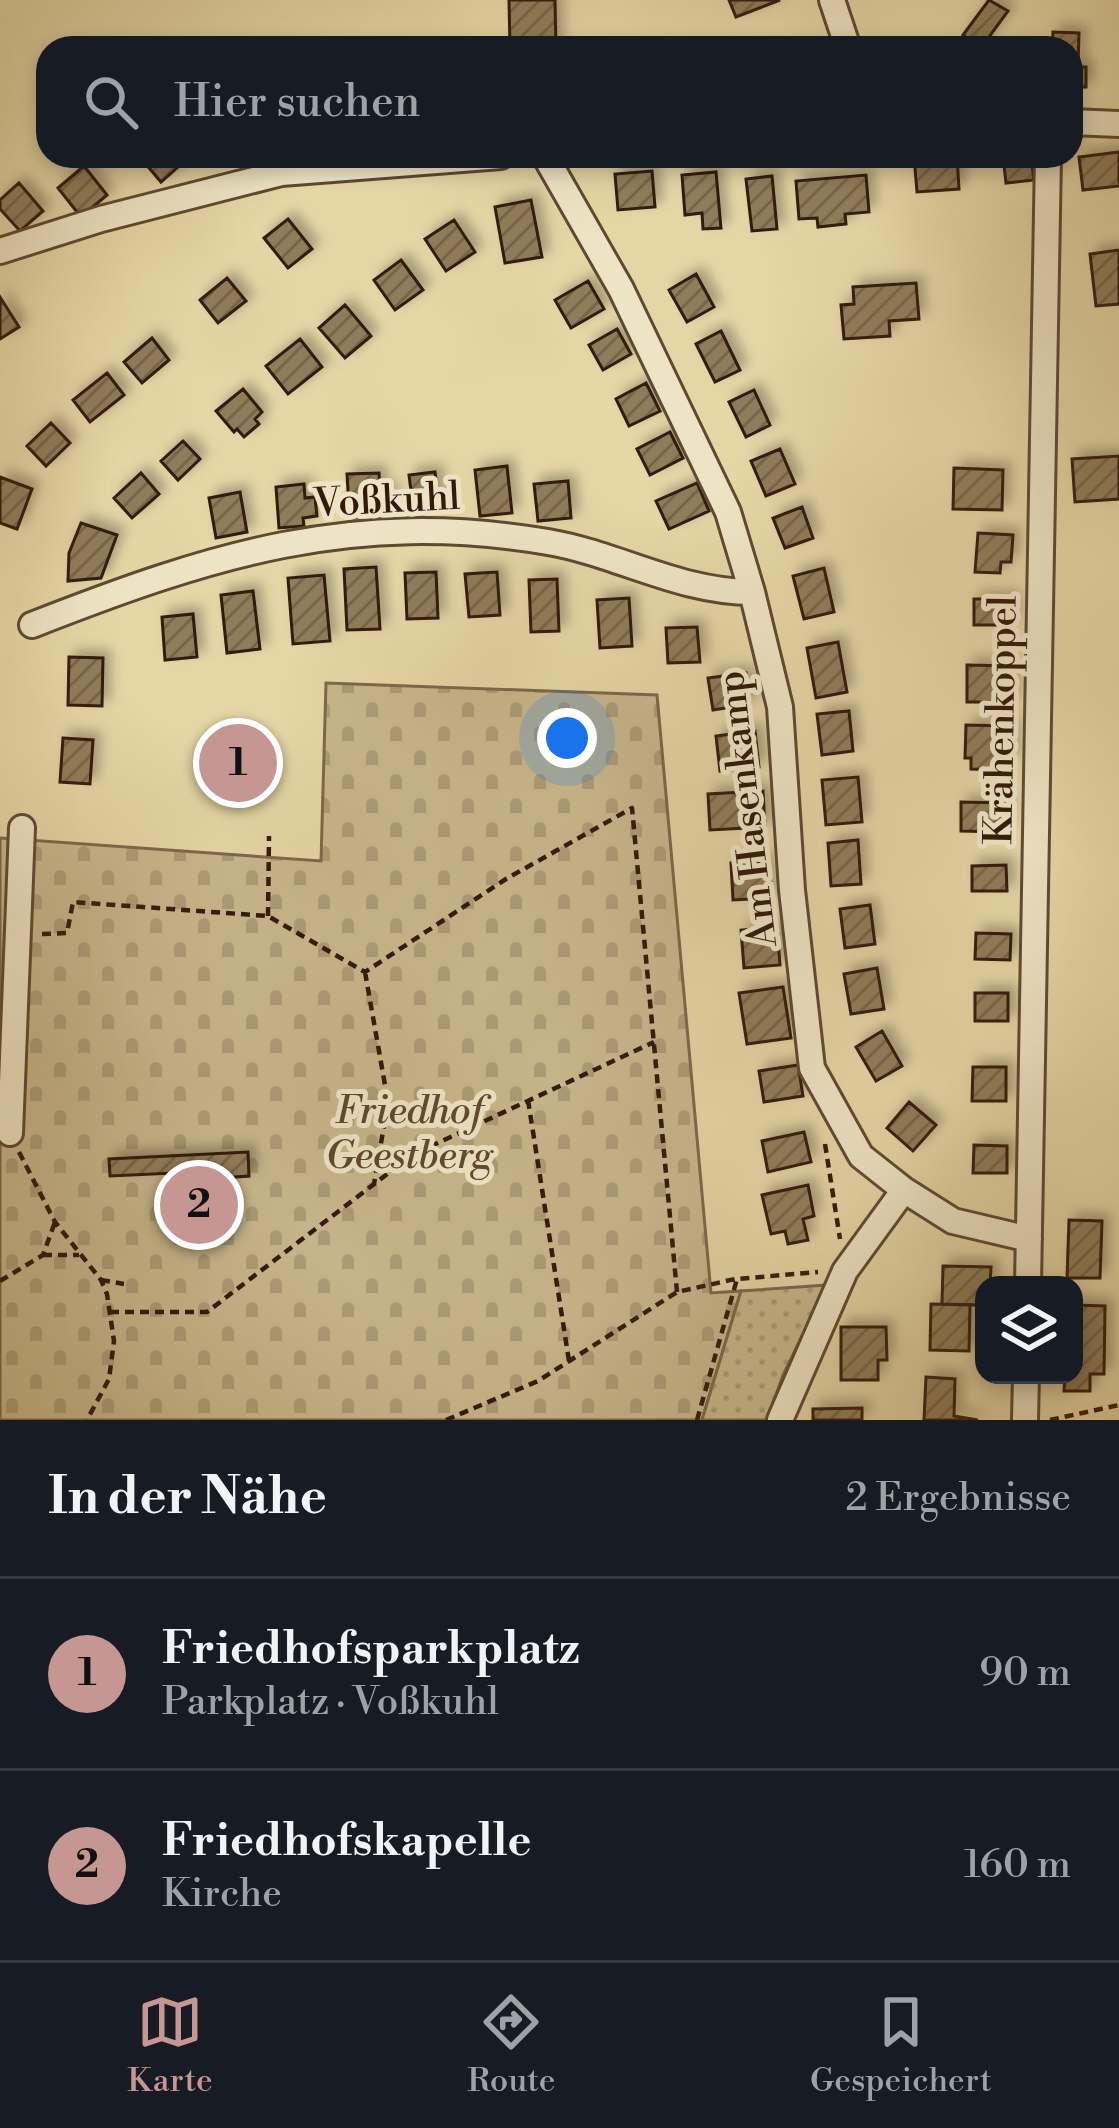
<!DOCTYPE html>
<html lang="de">
<head>
<meta charset="utf-8">
<style>
  :root { --surface:#171b24; --page:#20242c; --text:#f1f3f6; --muted:#9ea1a6; --line:#363941; --accent:#c59692 }
  body { margin:0; font-family:"Libre Bodoni",serif; background:var(--page); color:var(--text) }
  .controls { position:absolute; right:36px; bottom:36px; display:grid; overflow:hidden; border-radius:24px; box-shadow:0 6px 18px #0003 }
  .controls button { width:108px; height:108px; display:grid; place-items:center; padding:0; border:0; border-bottom:3px solid var(--line); background:var(--surface); color:var(--text); font:60px sans-serif }
  .you { position:absolute; left:567px; top:738px; width:42px; height:42px; margin:-30px; border:9px solid #fff; border-radius:50%; background:#1a73e8; box-shadow:0 0 0 18px #1a73e833 }
  .badge { display:grid; place-items:center; width:78px; height:78px; border-radius:50%; background:var(--accent); color:#111; font-size:39px; font-weight:700 }
  .pin { position:absolute; translate:-50% -50%; border:6px solid #fff; box-shadow:0 3px 12px #0006 }
  .list { margin:0; padding:0; list-style:none }
  h2 { display:flex; justify-content:space-between; align-items:center; height:156px; margin:0; padding:0 48px; font-size:51px }
  h2 small { font-size:39px; font-weight:400; color:var(--muted) }
  .list li { display:grid; grid-template-columns:78px 1fr auto; gap:36px; align-items:center; box-sizing:border-box; height:192px; padding:0 48px; border-top:3px solid var(--line) }
  .list b { display:block; font-size:45px; white-space:nowrap }
  .list p { margin:0; font-size:39px; white-space:nowrap; color:var(--muted) }
  .list em { font-size:39px; font-style:normal; color:var(--muted) }
  .icon { flex:none; width:66px; height:66px; fill:none; stroke:currentColor; stroke-width:2; stroke-linecap:round; stroke-linejoin:round }
  .map { position:relative; flex:none; width:1119px; height:1420px; overflow:hidden }
  .search { position:absolute; background:var(--surface); box-shadow:0 6px 18px #0003; left:36px; right:36px; top:36px; height:132px; display:flex; align-items:center; gap:30px; box-sizing:border-box; padding:0 42px; border-radius:36px; color:var(--muted); font-size:45px }
  .sheet { height:540px; background:var(--surface) }
  nav { display:flex; justify-content:space-around; align-items:center; box-sizing:border-box; height:168px; border-top:3px solid var(--line); background:var(--surface); font-size:33px; color:var(--muted) }
  nav a { display:grid; justify-items:center; gap:6px }
  nav .on { color:var(--accent) }
  .map>svg:first-child { display:block }
  .cemetery { fill:url(#cemetery-stones); stroke:#7c684a; stroke-width:3 }
  .park { fill:url(#park-dots); stroke:#7c684a; stroke-width:3 }
  .building { fill:url(#building-hatch); stroke:#321a08; stroke-width:3; filter:url(#shadow) }
  .lines { fill:none; stroke-linecap:round; stroke-linejoin:round }
  .minor-casing { stroke:#5f4930; stroke-width:30 }
  .path { stroke:#321a08; stroke-width:4.5; stroke-dasharray:9 6; stroke-linecap:butt }
  .minor { stroke:#eee4c5; stroke-width:24 }
  .labels { text-anchor:middle; dominant-baseline:central; stroke-width:10; stroke-linejoin:round; paint-order:stroke }
  .street-label { font-size:39px; fill:#321a08; stroke:#eee4c5 }
  .park-label { font-size:39px; font-style:italic; fill:#5f492f; stroke:#eee4c5 }
</style>
</head>
<body>
<div class="map">
<svg width="1119" height="1420" viewBox="0 0 1119 1420">
  <defs>
    <pattern id="cemetery-stones" width="16" height="16" patternUnits="userSpaceOnUse" patternTransform="scale(3)"><rect width="16" height="16" fill="#c7b68b"/><path d="M2 7V4a2 2 0 0 1 4 0v3zM10 15v-3a2 2 0 0 1 4 0v3z" fill="#ab9c76"/></pattern>
    <pattern id="park-dots" width="8" height="8" patternUnits="userSpaceOnUse" patternTransform="scale(3)"><rect width="8" height="8" fill="#c7b68b"/><path d="M2 2h.1M6 6h.1" fill="none" stroke="#ab9c76" stroke-width="1.8" stroke-linecap="round"/></pattern>
    <pattern id="building-hatch" width="6" height="6" patternUnits="userSpaceOnUse" patternTransform="scale(3)"><rect width="6" height="6" fill="#8f7c5a"/><path d="M-1 1l2-2M0 6l6-6M5 7l2-2" fill="none" stroke="#756548"/></pattern>
    <filter id="shadow"><feDropShadow dx="7" dy="-7" stdDeviation="6" flood-color="#0004"/></filter>
  </defs>
  <rect width="100%" height="100%" fill="#e5d6a6"/>
  <filter id="stains"><feTurbulence type="fractalNoise" baseFrequency=".00167" numOctaves="4"/><feColorMatrix values="0 0 0 0 .2 0 0 0 0 .09 0 0 0 0 .02 0 0 0 .5 -.17"/></filter>
  <radialGradient id="worn" r=".72"><stop offset=".6" stop-color="#630" stop-opacity="0"/><stop offset="1" stop-color="#630" stop-opacity=".3"/></radialGradient>
  <path class="cemetery" d="M326,683L657,695L711,1293L741,1291L702,1420H0V838L321,861Z"/>
  <path class="park" d="M827,1285L783,1375L767,1420H702L741,1291Z"/>
  <path class="building" d="M509,0H555L556,48H510Z
    M729,0H780L736,17Z
    M989,0L1008,11L981,48L963,35Z
    M1053,32L1079,33L1078,67H1086V87H1071V48H1052Z
    M1119,152V186L1083,190L1079,157Z
    M139,156H184L187,159L161,182Z
    M914,156H957L959,189L917,192Z
    M1003,156H1031L1034,180L1006,183Z
    M84,166L107,195L81,217L58,188Z
    M652,171L655,207L618,210L615,174Z
    M716,172L721,228L703,229L702,213L685,215L682,175Z
    M866,175L869,212L845,214L846,224L818,227L817,218L799,219L796,181Z
    M772,176L777,229L752,231L746,179Z
    M19,183L43,211L20,231L0,209V200Z
    M531,200L542,257L505,263L495,207Z
    M288,219L312,249L288,268L264,238Z
    M454,220L475,252L446,271L425,239Z
    M1119,250V304L1096,306L1090,254Z
    M401,260L423,290L395,310L374,280Z
    M696,274L714,307L687,322L669,290Z
    M227,278L246,301L218,323L200,300Z
    M588,281L604,309L571,328L555,300Z
    M916,283L919,319L889,321L890,336L844,339L841,305L854,304L853,287Z
    M0,297L19,327L0,339Z
    M345,305L371,336L345,358L319,328Z
    M617,329L631,354L603,370L589,345Z
    M721,331L740,370L715,382L696,344Z
    M152,338L169,360L142,383L124,362Z
    M300,339L322,367L288,394L266,366Z
    M107,373L124,395L90,422L73,400Z
    M646,383L660,411L629,426L616,399Z
    M243,389L262,412L255,419L259,424L244,437L237,429L234,432L216,411Z
    M754,390L770,425L746,437L729,402Z
    M51,423L70,443L46,466L27,446Z
    M670,432L683,458L650,475L637,449Z
    M183,441L200,459L178,480L161,461Z
    M780,449L795,484L766,496L751,461Z
    M1119,456V499L1075,502L1072,459Z
    M507,466L512,513L480,516L475,470Z
    M954,468L1003,470L1002,510L953,509Z
    M435,472L440,512L414,515L409,475Z
    M141,473L159,494L132,518L114,498Z
    M379,473L380,491L390,490L391,504H383L384,520L350,522L347,474Z
    M0,477L32,489L17,529L0,523Z
    M568,481L571,518L538,521L534,484Z
    M697,483L709,511L669,529L656,501Z
    M304,484L305,498L315,497L317,516L303,518L304,526L279,528L276,487Z
    M240,492L247,532L216,538L209,498Z
    M802,507L813,538L785,548L773,518Z
    M81,523L117,535L101,578L68,581L69,553Z
    M978,533L1013,535L1011,562H1001L1000,573L975,572Z
    M376,567L380,629L347,630L344,569Z
    M824,568L834,612L804,619L793,576Z
    M436,572L438,618L407,619L405,573Z
    M497,572L500,615L469,617L465,574Z
    M324,575L330,641L293,644L288,578Z
    M557,579L559,631L531,632L529,580Z
    M253,591L260,649L227,653L221,595Z
    M629,598L632,646L600,648L597,600Z
    M974,599H1012L1011,625H974Z
    M193,614L197,657L165,660L162,617Z
    M697,627L700,662L668,663L666,628Z
    M838,642L847,692L816,698L807,648Z
    M69,657L103,658L102,706L68,705Z
    M967,665L1010,666V702H967Z
    M746,673L750,704L713,710L708,678Z
    M849,711L853,751L822,755L817,714Z
    M966,725L1011,726L1010,762L999,761L998,770L971,769V758H965Z
    M755,731L759,767L720,771L716,736Z
    M63,738L93,740L90,784L60,782Z
    M858,777L862,822L826,825L822,780Z
    M763,791L765,827L710,830L708,794Z
    M961,802L1005,803L1004,832L961,831Z
    M858,840L861,884L831,886L828,843Z
    M766,861L768,898L733,900L731,863Z
    M1006,865L1007,891H972V866Z
    M870,905L875,944L845,948L840,909Z
    M777,927L780,965L744,968L741,930Z
    M976,933L1011,934L1010,960L975,959Z
    M877,968L884,1009L851,1014L844,974Z
    M783,987L791,1038L747,1044L739,993Z
    M975,993H1008V1021H975Z
    M882,1031L902,1066L876,1081L856,1047Z
    M798,1065L803,1096L764,1102L759,1071Z
    M973,1067H1006V1101H972Z
    M909,1102L936,1125L913,1151L887,1128Z
    M804,1132L811,1162L768,1172L762,1141Z
    M974,1145L1007,1146V1173H973Z
    M248,1152L249,1176L222,1178L225,1233L177,1235L174,1173L110,1176L109,1159Z
    M808,1185L814,1216L803,1219L808,1240L788,1244L785,1231L771,1234L762,1195Z
    M1069,1220L1102,1221L1100,1278H1067Z
    M943,1266L991,1267L990,1285H984V1305L942,1304Z
    M931,1304L970,1305L969,1351L930,1350Z
    M1074,1305L1105,1306L1104,1374H1090V1391H1064L1065,1375H1074Z
    M841,1327H886L887,1360H878V1380H841Z
    M926,1377L955,1379L954,1416L978,1420H924Z
    M862,1408V1420H813V1409Z"/>
  <g class="lines">
    <g class="minor-casing">
      <path id="minor" d="M832,0L848,48
        M1071,122L1119,124
        M545,156L621,289L728,512L752,592L780,707L792,890L812,1068L861,1156L904,1190L953,1221L1029,1239
        M0,251L101,219L281,173L501,156
        M32,625C211,555 353,509 548,542C618,554 679,592 752,592
        M10,1133L22,828
        M1028,1285L1048,156
        M780,1420L845,1271L904,1190
        M1025,1420L1026,1375"/>
    </g>
    <path class="path" d="M268,916L269,836
      M42,934L67,933L73,902L268,916L365,972L506,879L632,808L677,1292
      M365,972L388,1102L374,1184
      M528,1100L569,1361
      M825,1144L840,1239
      M19,1152L55,1222L101,1280L107,1294L114,1341L109,1379L87,1420
      M202,1234V1244
      M43,1255H79
      M101,1280L124,1284
      M0,1281L43,1255L55,1222
      M110,1312H207L412,1155L654,1042
      M446,1420L538,1381L677,1292L735,1279
      M697,1420L737,1279L818,1272
      M1050,1420L1119,1405"/>
    <use href="#minor" class="minor"/>
  </g>
  <g class="labels">
    <g class="street-label">
      <text transform="translate(387 501) rotate(-3)">Voßkuhl</text>
      <text transform="translate(1002 720) rotate(-89)">Krähenkoppel</text>
      <text transform="translate(748 809) rotate(-97)">Am Hasenkamp</text>
    </g>
    <g class="park-label">
      <text x="409" y="1111">Friedhof<tspan x="409" dy="45">Geestberg</tspan></text>
    </g>
  </g>
  <rect width="100%" height="100%" filter="url(#stains)"/>
  <rect width="100%" height="100%" fill="url(#worn)"/>
</svg>
<div class="controls">
<button><svg class="icon" aria-label="layers" viewBox="0 0 24 24"><path d="M12 4l9 5-9 5-9-5zM3 14l9 5 9-5"/></svg></button>
</div>
<div class="you"></div>
<div class="pin badge" style="left:238px;top:763px">1</div>
<div class="pin badge" style="left:199px;top:1205px">2</div>
<div class="search"><svg class="icon" aria-label="search" viewBox="0 0 24 24"><circle cx="10" cy="10" r="6"/><path d="M15 15l6 6"/></svg>Hier suchen</div>
</div>
<section class="sheet">
<h2>In der Nähe<small>2 Ergebnisse</small></h2>
<ul class="list">
<li><span class="badge">1</span><div><b>Friedhofsparkplatz</b><p>Parkplatz · Voßkuhl</p></div><em>90 m</em></li>
<li><span class="badge">2</span><div><b>Friedhofskapelle</b><p>Kirche</p></div><em>160 m</em></li>
</ul>
</section>
<nav>
<a class="on"><svg class="icon" aria-label="map" viewBox="0 0 24 24"><path d="M3 6l6-2 6 2 6-2v14l-6 2-6-2-6 2zM9 4v14M15 6v14"/></svg>Karte</a>
<a><svg class="icon" aria-label="directions" viewBox="0 0 24 24"><path d="M12 3l9 9-9 9-9-9zM9 14v-3h6M13 9l2 2-2 2"/></svg>Route</a>
<a><svg class="icon" aria-label="saved" viewBox="0 0 24 24"><path d="M7 4h10v16l-5-4-5 4z"/></svg>Gespeichert</a>
</nav>
</body>
</html>
